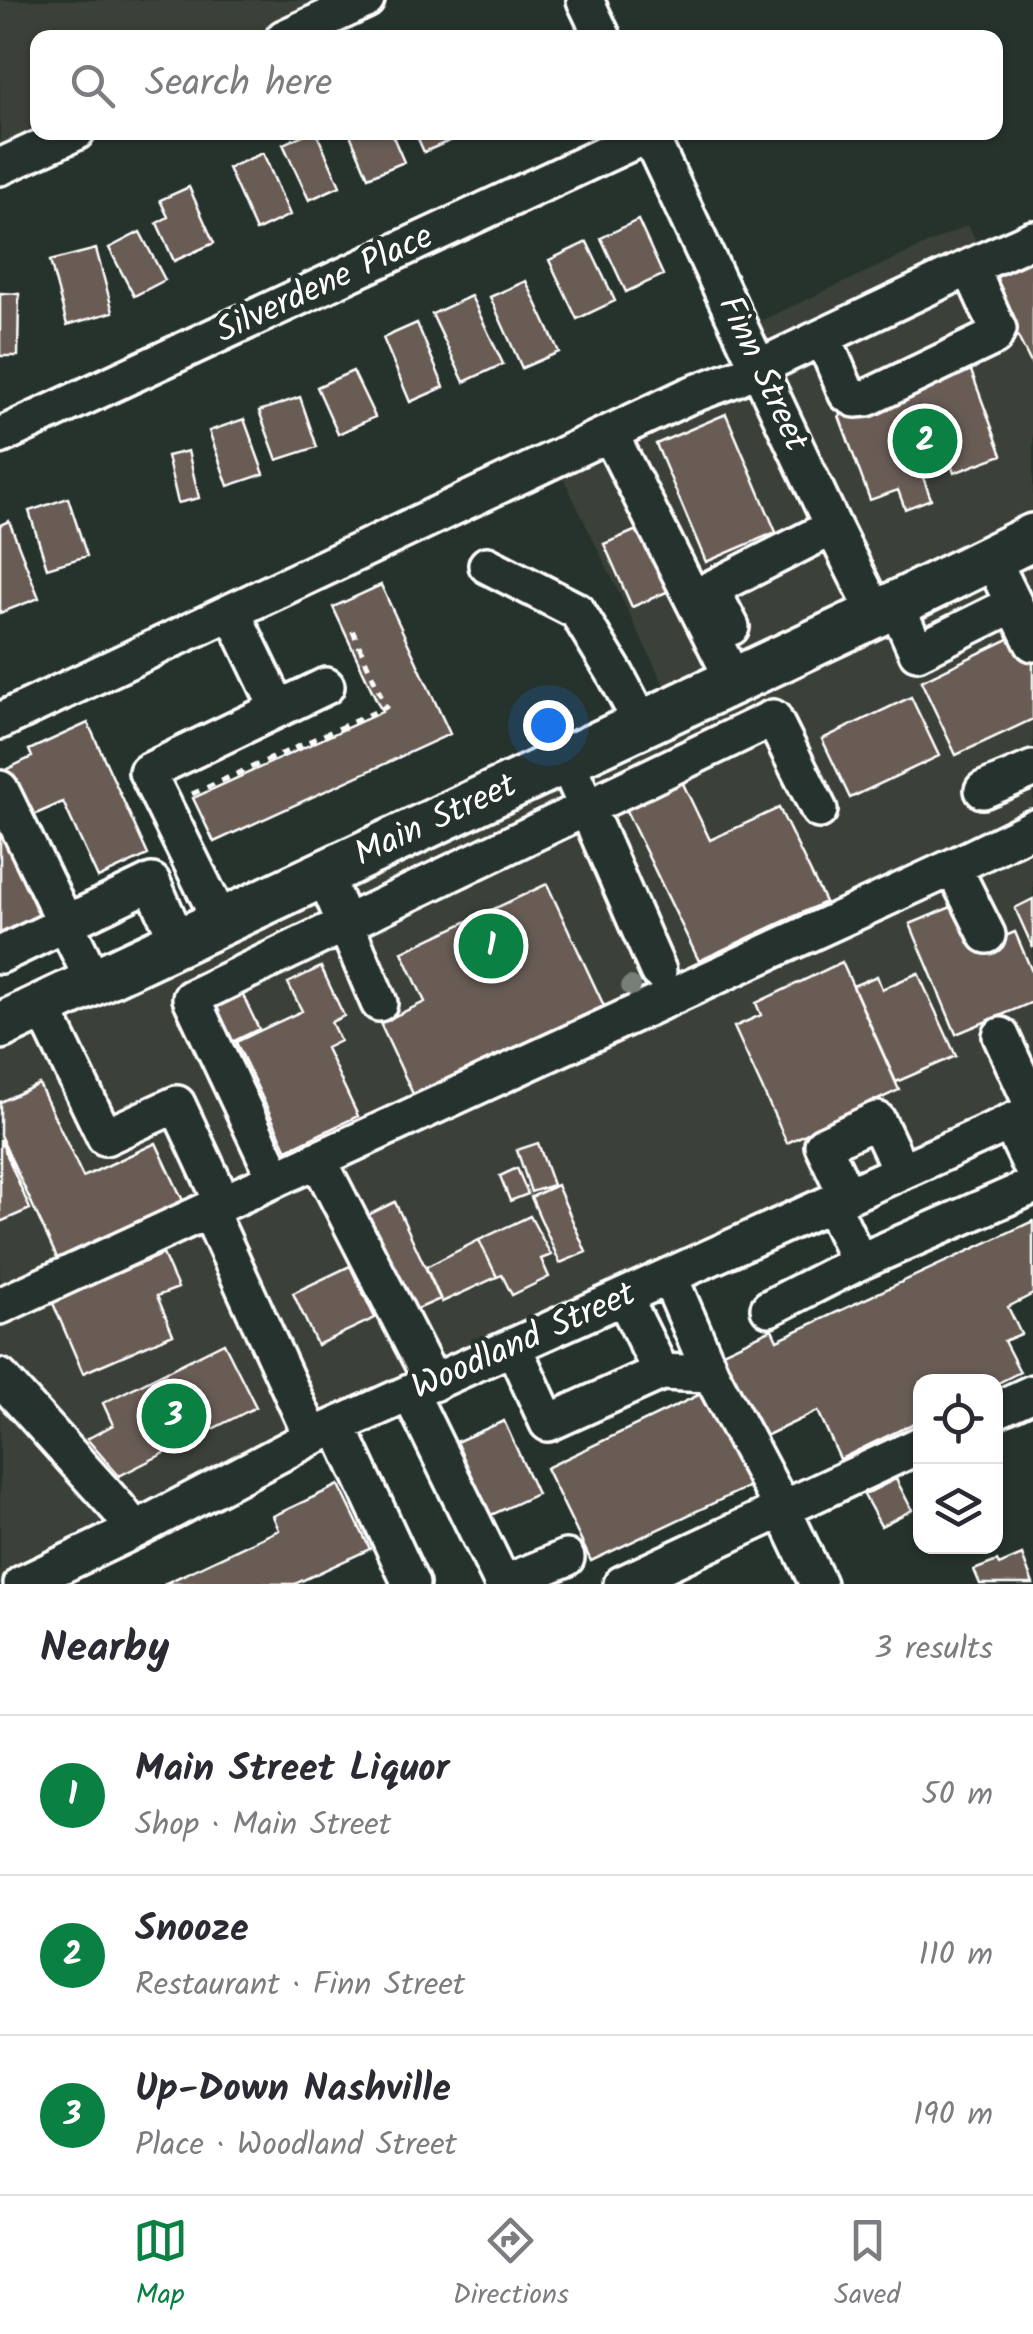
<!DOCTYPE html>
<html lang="en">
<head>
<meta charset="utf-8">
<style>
  :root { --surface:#fff; --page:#f7f7f7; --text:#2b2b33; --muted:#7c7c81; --line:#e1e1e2; --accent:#0b8043 }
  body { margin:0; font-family:Kalam,sans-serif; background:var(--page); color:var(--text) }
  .controls { position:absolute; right:30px; bottom:30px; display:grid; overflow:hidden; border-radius:20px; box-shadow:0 2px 8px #0004 }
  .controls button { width:90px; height:90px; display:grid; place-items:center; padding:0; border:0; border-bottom:2px solid var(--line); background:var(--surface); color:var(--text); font:50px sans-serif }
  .you { position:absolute; left:548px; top:725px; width:35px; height:35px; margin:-25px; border:8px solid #fff; border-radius:50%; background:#1a73e8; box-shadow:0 0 0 15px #1a73e833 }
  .badge { display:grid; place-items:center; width:65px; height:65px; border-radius:50%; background:var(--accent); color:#fff; font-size:32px; font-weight:700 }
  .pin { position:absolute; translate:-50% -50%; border:5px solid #fff; box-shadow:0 2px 10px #0006 }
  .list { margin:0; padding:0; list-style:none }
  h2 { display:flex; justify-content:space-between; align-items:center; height:130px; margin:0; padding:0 40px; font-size:42px }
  h2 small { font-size:32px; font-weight:400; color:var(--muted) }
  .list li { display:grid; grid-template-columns:65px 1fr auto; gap:30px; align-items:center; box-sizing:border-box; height:160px; padding:0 40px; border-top:2px solid var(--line) }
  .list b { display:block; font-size:38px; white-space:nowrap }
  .list p { margin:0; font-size:32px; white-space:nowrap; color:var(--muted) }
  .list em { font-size:32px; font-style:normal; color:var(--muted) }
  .icon { flex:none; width:55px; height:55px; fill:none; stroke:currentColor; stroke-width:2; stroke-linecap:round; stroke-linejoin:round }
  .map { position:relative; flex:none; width:1033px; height:1584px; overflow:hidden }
  .search { position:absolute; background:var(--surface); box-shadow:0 2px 8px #0004; left:30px; right:30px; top:30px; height:110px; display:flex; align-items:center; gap:25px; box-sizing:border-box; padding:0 35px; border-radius:20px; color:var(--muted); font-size:38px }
  .sheet { height:610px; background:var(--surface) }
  nav { display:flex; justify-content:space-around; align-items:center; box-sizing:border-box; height:140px; border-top:2px solid var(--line); background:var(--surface); font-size:28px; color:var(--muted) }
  nav a { display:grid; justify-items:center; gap:5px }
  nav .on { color:var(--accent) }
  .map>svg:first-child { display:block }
  .built { fill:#3a3f39 }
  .building { fill:#685c54; stroke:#fff; stroke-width:2.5 }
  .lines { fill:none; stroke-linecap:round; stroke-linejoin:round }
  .minor-casing { stroke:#fff; stroke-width:42 }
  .major-casing { stroke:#fff; stroke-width:52 }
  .path { stroke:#fff; stroke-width:5; stroke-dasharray:8 8; stroke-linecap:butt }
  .minor { stroke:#26332d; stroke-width:35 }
  .major { stroke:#26332d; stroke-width:45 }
  .tree { fill:#757f74 }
  .labels { text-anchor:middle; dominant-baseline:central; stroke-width:9; stroke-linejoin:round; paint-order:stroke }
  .street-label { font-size:35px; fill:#fff; stroke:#26332d }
</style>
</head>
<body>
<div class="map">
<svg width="1033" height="1584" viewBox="0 0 1033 1584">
  <rect width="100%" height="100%" fill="#26332d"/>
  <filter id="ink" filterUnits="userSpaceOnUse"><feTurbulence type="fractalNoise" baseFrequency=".01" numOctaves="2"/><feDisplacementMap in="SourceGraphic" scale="20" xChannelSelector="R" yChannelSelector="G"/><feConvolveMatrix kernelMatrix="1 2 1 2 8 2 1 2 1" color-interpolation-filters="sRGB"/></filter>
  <g filter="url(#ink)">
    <path class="built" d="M0,0H361L280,37L38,38V132L0,168Z
      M968,225L981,250L1033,226V1112L22,1584H0V1026L675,708L554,459L736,378L741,330Z"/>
    <path class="building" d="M309,132H316L340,186L309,200L283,144Z
      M349,132H391L404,162L368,177Z
      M415,132H462L463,135L424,152Z
      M263,153L290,215L256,231L228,168Z
      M189,187L214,243L174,261L157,223L168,217L160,200Z
      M638,220L663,275L626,292L601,238Z
      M140,232L165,280L134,296L109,248Z
      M587,242L615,301L577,319L549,260Z
      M96,249L113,312L67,325L50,261Z
      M1033,260V367L1001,303L1006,301L995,278Z
      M526,281L559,352L522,368L490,297Z
      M0,293L19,294L18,356H0Z
      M471,296L503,364L464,382L432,314Z
      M417,323L444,387L410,402L383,338Z
      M970,368L1002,455L954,473L946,451L917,461L931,499L905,509L898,490L870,500L839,416Z
      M353,371L375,417L338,434L317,387Z
      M300,397L317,447L277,460L259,411Z
      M726,414L776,532L706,562L656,444Z
      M244,419L264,474L228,486L209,431Z
      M188,451L199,498L178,503L167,456Z
      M68,498L87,556L47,568L29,511Z
      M9,521L39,598L0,613V525Z
      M651,524L678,587L632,607L604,544Z
      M381,585L450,734L214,842L193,798L382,712L333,607Z
      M1021,633L1033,658V719L956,755L921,681Z
      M911,697L939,756L850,798L822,739Z
      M88,723L148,855L98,878L63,802L29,817L7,769L32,757L29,750Z
      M676,769L710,840L779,808L825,902L699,961L619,796Z
      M0,831L42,922L0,941Z
      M547,884L604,1006L413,1094L380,1023L425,1002L402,952Z
      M1033,899V948L1015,908Z
      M956,905L974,949L1015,932L1033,974V1002L956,1034L910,924Z
      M842,962L899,1090L852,1112L856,1122L840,1130L835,1120L787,1143L734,1027L761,1015L756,1003Z
      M321,967L344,1016L331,1022L340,1041L326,1048L358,1116L287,1150L236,1042L302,1011L288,983Z
      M918,973L956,1056L896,1082L853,986L877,976L882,989Z
      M238,985L259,1029L228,1044L207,1000Z
      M39,1084L83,1177L156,1143L184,1203L59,1262L0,1135V1102Z
      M0,1139L30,1209L0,1222Z
      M538,1143L553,1185L531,1192L517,1150Z
      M517,1168L528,1194L510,1201L500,1176Z
      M557,1185L586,1252L560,1263L531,1197Z
      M395,1202L440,1299L404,1315L358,1220Z
      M530,1216L551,1255L541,1259L549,1277L512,1295L502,1275L497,1277L479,1240Z
      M1033,1221V1294L1008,1307L1021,1334L1004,1341L1020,1372L996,1384V1382H920V1420L840,1459L818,1411L757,1440L716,1355L772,1329L777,1340Z
      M479,1240L497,1277L442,1302L426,1267Z
      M163,1254L178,1288L157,1296L173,1334L83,1373L52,1301Z
      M350,1266L375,1318L317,1345L293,1293Z
      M224,1343L256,1407L119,1476L87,1439L113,1425L103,1403Z
      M707,1391L752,1485L591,1561L546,1468Z
      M504,1421L537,1494L489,1516L456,1442Z
      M896,1479L912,1510L881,1526L864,1495Z
      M339,1485L370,1549L295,1584H164L279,1530L273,1516Z
      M1022,1555L1033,1584H980L974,1570L997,1561L999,1565Z"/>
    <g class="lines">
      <g class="minor-casing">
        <path id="minor" d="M585,0L603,38
          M284,38L366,0
          M648,132L833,527L876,614
          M0,167L76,132
          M823,337L847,394L855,399L867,398L994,337L998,329L970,267L1033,239
          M610,434L734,681
          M0,436L649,134
          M991,557L1033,643
          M487,565L577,611L616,675L642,724
          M896,605L917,652L1014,604
          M232,612L278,708
          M731,627L711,589L833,527
          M0,721L688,396L736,378L970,267
          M566,760L658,971
          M0,789L94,982
          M983,790L1033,769
          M953,867L987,935
          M324,874L379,1003
          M221,922L147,772L326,686
          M0,955L152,882L178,942
          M42,1006L105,1137L177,1104L223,1203
          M1001,1036L1033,1106
          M1010,1122L1033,1170
          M318,1159L433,1383
          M276,1179L191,998L773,718L819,810
          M847,1196L823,1145L877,1120L901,1171
          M831,1203L859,1262L1033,1186
          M209,1210L312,1437
          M669,1276L711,1374
          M0,1306L953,867L1033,828
          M769,1308L859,1262
          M513,1346L548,1423L661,1372L624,1297
          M661,1372L711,1374L782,1508L818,1584
          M0,1377L118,1508L135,1530
          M410,1393L503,1584L566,1558
          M996,1410L1033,1393
          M338,1426L411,1584
          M22,1584L135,1530L312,1437L1033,1112
          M622,1584L920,1445"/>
      </g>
      <g class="major-casing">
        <path id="major" d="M0,1026L876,614L1033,537"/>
      </g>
      <path class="path" d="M192,794L386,707L350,625"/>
      <use href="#minor" class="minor"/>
      <use href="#major" class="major"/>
    </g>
    <circle class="tree" cx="631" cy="986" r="10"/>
  </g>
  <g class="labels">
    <g class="street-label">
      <text transform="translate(325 285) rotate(-25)">Silverdene Place</text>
      <text transform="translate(762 374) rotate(65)">Finn Street</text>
      <text transform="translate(436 821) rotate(-25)">Main Street</text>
      <text transform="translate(524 1342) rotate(-24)">Woodland Street</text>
    </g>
  </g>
</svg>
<div class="controls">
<button><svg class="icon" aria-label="locate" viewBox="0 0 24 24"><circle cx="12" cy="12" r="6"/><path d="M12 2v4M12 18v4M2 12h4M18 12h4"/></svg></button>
<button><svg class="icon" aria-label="layers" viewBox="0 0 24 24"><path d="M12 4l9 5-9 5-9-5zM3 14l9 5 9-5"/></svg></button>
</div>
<div class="you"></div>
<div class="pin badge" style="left:491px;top:946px">1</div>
<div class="pin badge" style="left:925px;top:441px">2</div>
<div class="pin badge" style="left:174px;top:1416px">3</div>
<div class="search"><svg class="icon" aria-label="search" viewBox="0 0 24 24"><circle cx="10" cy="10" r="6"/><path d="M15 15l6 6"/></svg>Search here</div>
</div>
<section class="sheet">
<h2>Nearby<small>3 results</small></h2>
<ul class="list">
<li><span class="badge">1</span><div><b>Main Street Liquor</b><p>Shop · Main Street</p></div><em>50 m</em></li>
<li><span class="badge">2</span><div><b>Snooze</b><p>Restaurant · Finn Street</p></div><em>110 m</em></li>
<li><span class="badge">3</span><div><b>Up-Down Nashville</b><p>Place · Woodland Street</p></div><em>190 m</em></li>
</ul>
</section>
<nav>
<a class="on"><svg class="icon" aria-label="map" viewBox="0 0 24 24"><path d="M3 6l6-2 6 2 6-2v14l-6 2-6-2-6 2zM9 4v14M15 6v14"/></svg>Map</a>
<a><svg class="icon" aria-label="directions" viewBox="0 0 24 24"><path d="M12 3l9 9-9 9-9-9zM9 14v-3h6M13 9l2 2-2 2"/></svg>Directions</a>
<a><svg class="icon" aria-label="saved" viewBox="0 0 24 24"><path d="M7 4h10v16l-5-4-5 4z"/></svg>Saved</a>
</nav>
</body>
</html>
